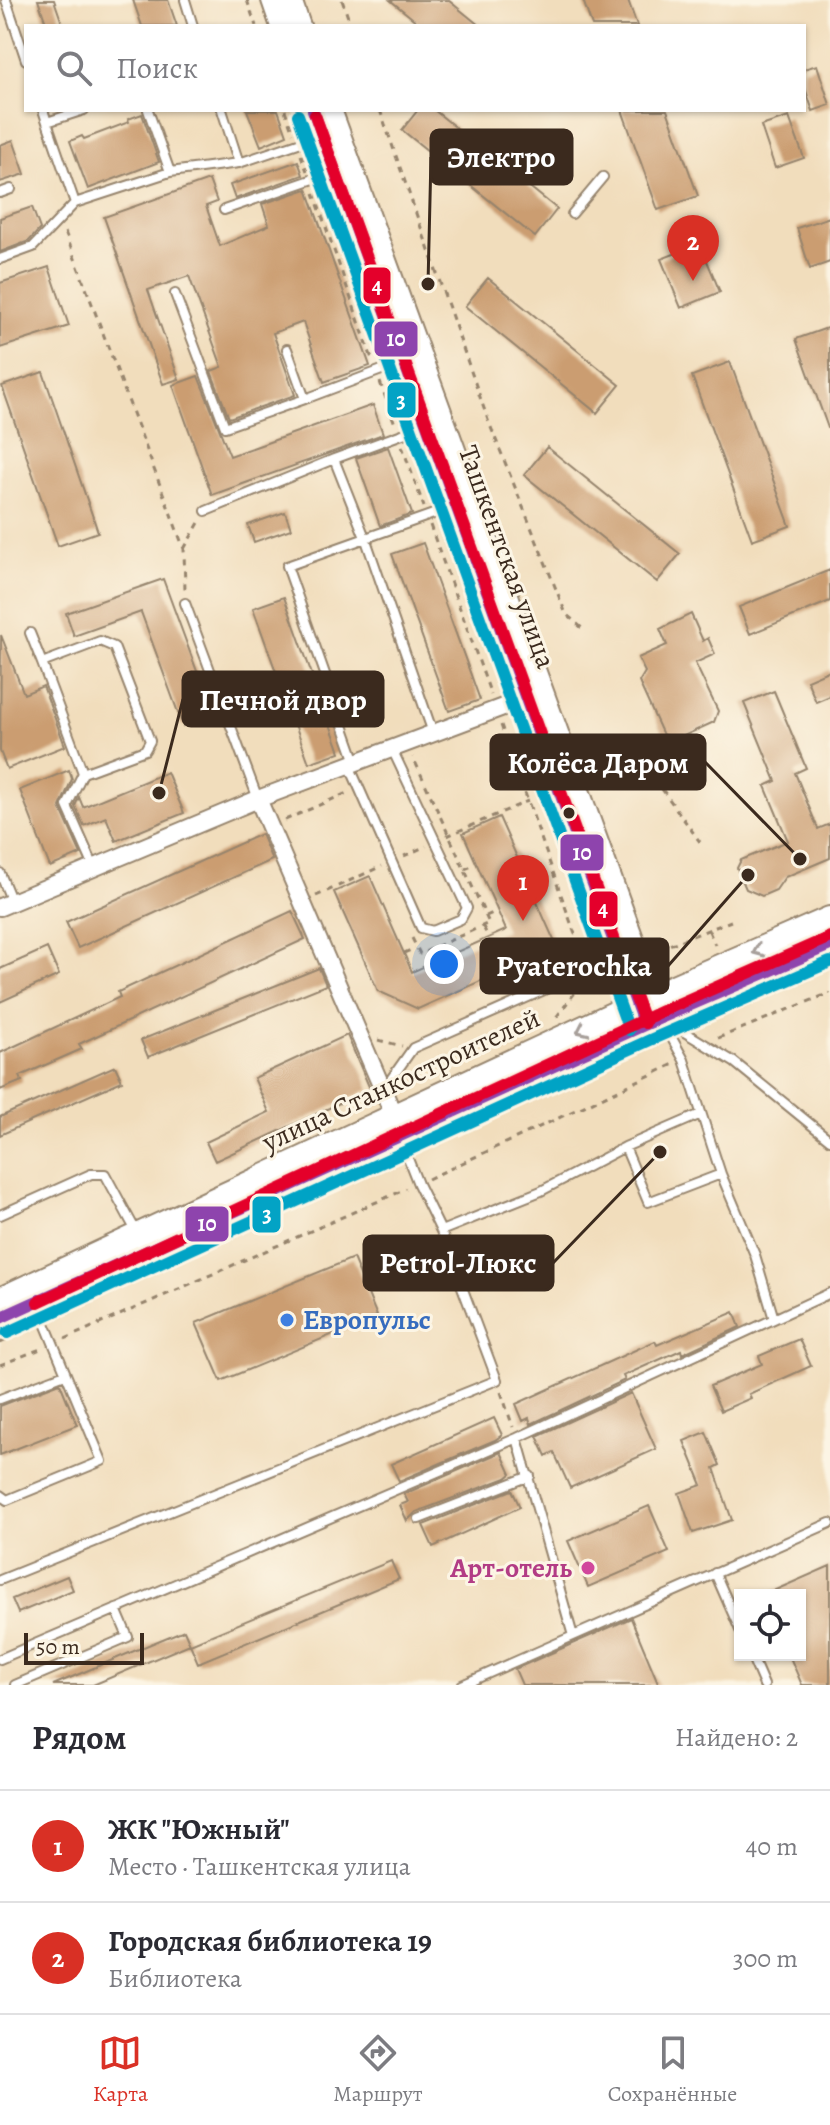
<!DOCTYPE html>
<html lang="ru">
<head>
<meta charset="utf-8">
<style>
  :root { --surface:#fff; --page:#f2f2f3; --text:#2b2b33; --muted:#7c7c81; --line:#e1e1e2; --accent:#d93025 }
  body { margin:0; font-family:Alegreya,serif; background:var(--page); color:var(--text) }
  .controls { position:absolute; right:24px; bottom:24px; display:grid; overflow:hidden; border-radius:0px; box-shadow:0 2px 6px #0004 }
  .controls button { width:72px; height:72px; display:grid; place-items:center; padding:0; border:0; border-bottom:2px solid var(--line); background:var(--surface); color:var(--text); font:40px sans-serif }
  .scale { position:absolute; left:24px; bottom:20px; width:120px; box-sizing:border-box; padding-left:8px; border:4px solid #3b2a1e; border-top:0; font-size:22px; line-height:28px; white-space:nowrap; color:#3b2a1e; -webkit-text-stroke:6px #fcf5e5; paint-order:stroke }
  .you { position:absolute; left:444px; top:964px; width:28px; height:28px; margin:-20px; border:6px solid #fff; border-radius:50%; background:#1a73e8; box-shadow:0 0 0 12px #1a73e833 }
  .badge { display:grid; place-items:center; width:52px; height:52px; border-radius:50%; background:var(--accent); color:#fff; font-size:26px; font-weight:700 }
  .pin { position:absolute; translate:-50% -66px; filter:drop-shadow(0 2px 4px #0008) }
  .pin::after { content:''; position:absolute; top:42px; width:28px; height:24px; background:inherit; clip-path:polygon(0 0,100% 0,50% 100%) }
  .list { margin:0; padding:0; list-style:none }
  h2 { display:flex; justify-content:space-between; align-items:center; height:104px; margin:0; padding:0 32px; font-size:34px }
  h2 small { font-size:26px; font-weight:400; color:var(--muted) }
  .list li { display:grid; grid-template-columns:52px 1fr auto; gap:24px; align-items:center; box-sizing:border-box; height:112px; padding:0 32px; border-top:2px solid var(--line) }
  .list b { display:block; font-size:30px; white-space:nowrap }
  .list p { margin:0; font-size:26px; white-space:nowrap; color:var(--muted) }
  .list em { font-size:26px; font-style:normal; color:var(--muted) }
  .icon { flex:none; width:44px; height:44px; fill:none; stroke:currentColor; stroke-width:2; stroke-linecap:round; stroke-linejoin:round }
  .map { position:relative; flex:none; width:830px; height:1685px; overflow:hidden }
  .search { position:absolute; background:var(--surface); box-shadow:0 2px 6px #0004; left:24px; right:24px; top:24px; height:88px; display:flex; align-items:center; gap:20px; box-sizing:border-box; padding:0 28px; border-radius:0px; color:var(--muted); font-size:30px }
  .sheet { height:328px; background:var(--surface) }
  nav { display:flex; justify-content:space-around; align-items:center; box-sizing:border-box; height:112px; border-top:2px solid var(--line); background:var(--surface); font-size:22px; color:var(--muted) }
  nav a { display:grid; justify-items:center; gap:4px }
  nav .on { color:var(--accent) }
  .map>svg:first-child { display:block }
  .building { fill:#cb9d71 }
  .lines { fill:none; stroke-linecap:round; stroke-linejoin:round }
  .service-casing { stroke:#96846d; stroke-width:12 }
  .minor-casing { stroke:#96846d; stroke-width:20 }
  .secondary-casing { stroke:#96846d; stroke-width:26 }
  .primary-casing { stroke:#96846d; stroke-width:30 }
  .path { stroke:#96846d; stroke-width:3; stroke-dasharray:6 6; stroke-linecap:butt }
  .service { stroke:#fff; stroke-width:8 }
  .minor { stroke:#fff; stroke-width:16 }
  .secondary { stroke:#fff; stroke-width:22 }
  .primary { stroke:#fff; stroke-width:26 }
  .bus-1-casing { stroke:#fcf5e5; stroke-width:18 }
  .bus-2-casing { stroke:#fcf5e5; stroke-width:18 }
  .bus-3-casing { stroke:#fcf5e5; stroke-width:18 }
  .bus-1 { stroke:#8e44ad; stroke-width:12 }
  .bus-2 { stroke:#03a3c5; stroke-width:12 }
  .bus-3 { stroke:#e4002b; stroke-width:12 }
  .oneway { stroke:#a79f9a }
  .bus-dot { fill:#3b2a1e; stroke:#fcf5e5; stroke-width:3 }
  .shop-dot { fill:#3f7fe0; stroke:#fcf5e5; stroke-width:3 }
  .hotel-dot { fill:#d1479c; stroke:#fcf5e5; stroke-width:3 }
  .labels { text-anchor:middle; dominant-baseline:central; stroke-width:6; stroke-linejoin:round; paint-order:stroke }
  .street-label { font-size:28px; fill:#3b2a1e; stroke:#fcf5e5 }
  .shop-label { font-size:28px; font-weight:bold; fill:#366cbe; stroke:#fcf5e5; text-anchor:start }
  .hotel-label { font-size:28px; font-weight:bold; fill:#b23c85; stroke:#fcf5e5; text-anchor:end }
  .leader { fill:none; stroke:#3b2a1e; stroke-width:3 }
  .callout-dot { fill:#3b2a1e; stroke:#fcf5e5; stroke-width:3 }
  .callout { fill:#3b2a1e; stroke:#3b2a1e; stroke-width:3 }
  .callout-label { font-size:30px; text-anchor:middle; font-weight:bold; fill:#fff }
  .line-badge { stroke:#fcf5e5; stroke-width:3 }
  .badge-label { font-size:22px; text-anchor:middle; font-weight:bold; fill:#fff }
</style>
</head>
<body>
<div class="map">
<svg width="830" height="1685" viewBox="0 0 830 1685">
  <rect width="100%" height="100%" fill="#fcf5e5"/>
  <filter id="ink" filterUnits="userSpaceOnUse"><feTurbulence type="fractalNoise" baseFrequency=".0125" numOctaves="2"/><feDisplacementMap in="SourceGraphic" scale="16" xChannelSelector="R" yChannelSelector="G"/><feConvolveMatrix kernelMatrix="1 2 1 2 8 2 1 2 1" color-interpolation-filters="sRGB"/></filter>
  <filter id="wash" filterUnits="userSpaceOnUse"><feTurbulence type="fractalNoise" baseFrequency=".006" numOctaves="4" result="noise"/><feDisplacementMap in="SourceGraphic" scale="32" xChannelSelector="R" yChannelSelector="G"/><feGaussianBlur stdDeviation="1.8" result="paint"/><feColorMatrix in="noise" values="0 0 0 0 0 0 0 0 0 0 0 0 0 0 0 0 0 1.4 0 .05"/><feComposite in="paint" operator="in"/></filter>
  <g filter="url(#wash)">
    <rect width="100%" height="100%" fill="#f1ddbc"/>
    <g id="blocks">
      <path class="building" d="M38,0H54L63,26H47Z
        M133,0H168L177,26H142Z
        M390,0H448L480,26H422Z
        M583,0H628L637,26H592Z
        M817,65L830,105L813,111L804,85V69Z
        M247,110H278L287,135L261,146Z
        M418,110H434L557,209L535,237L402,130Z
        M622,110H667L698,196L658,210Z
        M142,114L159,162L88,189L70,141L82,136L84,139L129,122L128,119Z
        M789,117L804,158L775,168L761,126Z
        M13,140L25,174L0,182V145Z
        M298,161L303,175L235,199L230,185Z
        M209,180L217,202L206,206L220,246L269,225L262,204L307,189L370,366L324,382L303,322L273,333L295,395L229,418L211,371L222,367L189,276L148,290L179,379L163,384L104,217Z
        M32,207L40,229L29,241L0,252V218Z
        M830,217V262L810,269L797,228Z
        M700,244L720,292L681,308L661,259Z
        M49,267L69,326L0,348V283Z
        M488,278L620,385L597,413L465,306Z
        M830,327V428H828L796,339Z
        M730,362L790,526L752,540L692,376Z
        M43,372L98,532L58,546L2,386Z
        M198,376L230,456L373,405L383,434L212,495L173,385Z
        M388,447L412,514L380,526L356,458Z
        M547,447L680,554L657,582L524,475Z
        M285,512L291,529L254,542L248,525Z
        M423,543L480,700L449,711L392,554Z
        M830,570V601L750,634L739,607Z
        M163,579L213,715L183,726L141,612L74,636L66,613Z
        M284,597L340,752L309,763L253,608Z
        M691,614L703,641L708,638L715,654L695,663L718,711L714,722L675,740L663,735L639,682L645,672L638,658L667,645L660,629Z
        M1,635L24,694L43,686L65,746L7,769L0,751Z
        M830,670V696L816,702L807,680Z
        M774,691L806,768L795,773L818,829L830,824V858L785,877L776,890L762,896L746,889L737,868L741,860L788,841L765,786L776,781L744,703Z
        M69,770L72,779L60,807L81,854L50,867L20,790Z
        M167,772L184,813L116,841L106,817L84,826L75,806L79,797L83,807Z
        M499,817L557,947L418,1009L378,991L334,892L370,876L412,972L506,930L463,833Z
        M261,834L272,860L78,948L66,922Z
        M292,911L305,939L79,1044L82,1049L20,1076L22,1081L0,1090V1053L120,997L118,992Z
        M47,948L59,975L0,1002V969Z
        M319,968L326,985L148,1057L141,1040Z
        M347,1035L370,1089L215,1161L206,1142L269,1112L254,1078Z
        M115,1066L122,1081L0,1135V1117Z
        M353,1258L377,1316L221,1381L196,1323Z
        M734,1312L740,1327L682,1354L681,1350L623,1376L625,1380L531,1424L529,1418L523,1421L516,1404L655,1341L657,1345Z
        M799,1339L811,1366L749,1394L751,1398L721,1411L710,1386L762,1364L759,1356Z
        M60,1383L77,1425L0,1455V1406Z
        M631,1393L656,1449L570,1488L554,1452L546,1456L537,1436Z
        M494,1418L502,1435L495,1440L399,1481L391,1464Z
        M706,1432L720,1465L714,1468L732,1520L693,1533L679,1493L702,1485L684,1441Z
        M501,1452L511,1474L506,1478L416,1512L407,1521L400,1505L408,1502L404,1494Z
        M512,1490L520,1507L433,1547L423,1525Z
        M649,1506L669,1552L588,1587L568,1541Z
        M391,1561L399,1579L198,1663L190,1644Z
        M830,1566V1685H802L789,1655H800V1595H764Z
        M67,1576L73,1590L18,1613L12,1599Z
        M631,1618L659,1685H522L515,1669Z
        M184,1630L190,1644L93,1685H53Z"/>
    </g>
  </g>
  <g filter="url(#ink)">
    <use href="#blocks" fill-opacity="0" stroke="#96846d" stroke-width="2"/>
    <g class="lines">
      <g class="service-casing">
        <path id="service" d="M6,0L26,60
          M185,0L193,26
          M43,110L47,122L84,110
          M148,110L170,172
          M222,110L239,163L319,136
          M47,122L75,203
          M0,193L11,189
          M224,210L334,172
          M572,214L603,177
          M0,259L33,247L75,203L170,172L239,163
          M175,294L225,427L305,399
          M287,349L305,399L403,362
          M427,425L334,459L366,540L433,733
          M206,511L334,459
          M185,603L258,799
          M30,633L42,663
          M356,762L287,566L456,506
          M349,765L421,928L433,931L461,919L467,908L392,749
          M83,773L42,663L100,641L114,647L150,741L145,750L83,773L67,806L94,867
          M0,873L12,902
          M663,1022L684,1060L721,1174L755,1255L774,1319
          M668,1022L734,1062L830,1140
          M384,1089L413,1048L551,987
          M625,1147L648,1202L721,1174
          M0,1215L91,1174H105L137,1233
          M441,1231L541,1191L625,1147L701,1114
          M407,1260L445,1245
          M0,1399L65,1374
          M517,1438L573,1636
          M0,1495L7,1500L102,1461L32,1292
          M419,1519L530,1476
          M715,1573L740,1630
          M0,1580L497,1380L441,1231L418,1184L399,1136
          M751,1655L764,1685
          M0,1659L517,1438L830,1293
          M15,1685L128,1637L116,1609
          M462,1685L830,1523"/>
      </g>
      <g class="minor-casing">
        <path id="minor" d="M258,799L395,1118
          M0,907L258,799L527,698"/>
      </g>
      <g class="secondary-casing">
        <path id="secondary" d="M273,0L282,26
          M290,0L299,26
          M313,110L642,1019
          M330,110L659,1013"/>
      </g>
      <g class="primary-casing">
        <path id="primary" d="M414,1128L830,945
          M0,1301L653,997L830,920"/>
      </g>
      <path class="path" d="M247,0L256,26
        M342,0L351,26
        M285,110L293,133
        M380,110L488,420L566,614L584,630
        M301,155L307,171
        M314,193L372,359
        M65,232L184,549L185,591
        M380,382L395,424
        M402,446L424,507
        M430,525L491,695
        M184,549L200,521
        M501,725L589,974L555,1019
        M634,750L700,842
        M285,820L347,793
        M447,836L528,801
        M404,856L426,846
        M465,869L476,864
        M316,896L382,866
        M486,916L497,911
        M483,927L489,938
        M709,931L715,945
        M412,938L420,954L489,923L413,757
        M659,949L731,921
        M427,952L432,964
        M404,953L415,948
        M555,974L560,960L580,953
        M718,1038L830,993
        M378,1040L402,1046
        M428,1179L674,1064
        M55,1319L396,1161
        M65,1339L406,1189
        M0,1343L33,1329
        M0,1365L43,1348
        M501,1392L513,1427"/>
      <use href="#service" class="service"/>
      <use href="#minor" class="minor"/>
      <use href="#secondary" class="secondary"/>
      <use href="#primary" class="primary"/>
      <g class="bus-1-casing">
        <path id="bus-1" d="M313,110L644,1025
          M0,1318L644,1025L830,945"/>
      </g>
      <g class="bus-2-casing">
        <path id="bus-2" d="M298,115L629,1030
          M7,1333L650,1040L830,962"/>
      </g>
      <g class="bus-3-casing">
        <path id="bus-3" d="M315,115L645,1023
          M38,1302L660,1012L830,937"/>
      </g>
      <use href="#bus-1" class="bus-1"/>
      <use href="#bus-2" class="bus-2"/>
      <use href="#bus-3" class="bus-3"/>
    </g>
    <defs><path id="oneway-chevron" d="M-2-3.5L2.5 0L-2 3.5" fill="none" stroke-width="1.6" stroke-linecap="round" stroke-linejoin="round" transform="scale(2)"/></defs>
    <g class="oneway">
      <use href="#oneway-chevron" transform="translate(758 951) rotate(157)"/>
      <use href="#oneway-chevron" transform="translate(582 1030) rotate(155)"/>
    </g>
  </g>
  <circle class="bus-dot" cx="569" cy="813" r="7"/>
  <circle class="shop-dot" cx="287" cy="1320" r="8"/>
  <circle class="hotel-dot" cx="588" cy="1568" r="8"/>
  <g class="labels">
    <g class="street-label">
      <text transform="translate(507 557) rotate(70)">Ташкентская улица</text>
      <text transform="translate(401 1080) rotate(-25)">улица Станкостроителей</text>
    </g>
    <g class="shop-label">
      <text x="303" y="1320">Европульс</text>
    </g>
    <g class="hotel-label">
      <text x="572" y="1568">Арт-отель</text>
    </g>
  </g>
  <path class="leader" d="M428 284L431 157M159 793L183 699M800 859L705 762M748 875L668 966M660 1152L553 1263"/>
  <g class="callout-dot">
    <circle cx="428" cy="284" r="8"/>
    <circle cx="159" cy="793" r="8"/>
    <circle cx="800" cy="859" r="8"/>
    <circle cx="748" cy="875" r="8"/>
    <circle cx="660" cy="1152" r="8"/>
  </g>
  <g class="callout">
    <rect x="431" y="130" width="141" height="54" rx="8"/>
    <rect x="183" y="672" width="200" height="54" rx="8"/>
    <rect x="491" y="735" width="214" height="54" rx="8"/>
    <rect x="481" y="939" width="187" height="54" rx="8"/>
    <rect x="364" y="1236" width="189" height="54" rx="8"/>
  </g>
  <g class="callout-label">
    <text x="501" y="167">Электро</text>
    <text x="283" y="710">Печной двор</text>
    <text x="598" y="773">Колёса Даром</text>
    <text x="574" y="976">Pyaterochka</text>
    <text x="458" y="1273">Petrol-Люкс</text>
  </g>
  <g class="line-badge">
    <rect x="362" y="266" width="30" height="39" rx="8" fill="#e4002b"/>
    <rect x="373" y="320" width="46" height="38" rx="8" fill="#8e44ad"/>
    <rect x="386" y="381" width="31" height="38" rx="8" fill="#03a3c5"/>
    <rect x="559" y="833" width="46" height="39" rx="8" fill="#8e44ad"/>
    <rect x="588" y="890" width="31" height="38" rx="8" fill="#e4002b"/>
    <rect x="251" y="1195" width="31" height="39" rx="8" fill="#03a3c5"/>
    <rect x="184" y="1205" width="46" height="38" rx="8" fill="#8e44ad"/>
  </g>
  <g class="badge-label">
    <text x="377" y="293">4</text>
    <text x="396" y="346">10</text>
    <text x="401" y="408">3</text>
    <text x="582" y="860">10</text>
    <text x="603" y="916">4</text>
    <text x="267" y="1222">3</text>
    <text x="207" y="1231">10</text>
  </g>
</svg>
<div class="controls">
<button><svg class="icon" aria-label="locate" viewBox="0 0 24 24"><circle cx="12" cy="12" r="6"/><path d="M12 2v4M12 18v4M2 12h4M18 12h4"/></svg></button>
</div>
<div class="scale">50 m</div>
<div class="you"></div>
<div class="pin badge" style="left:523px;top:921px">1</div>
<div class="pin badge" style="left:693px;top:281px">2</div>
<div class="search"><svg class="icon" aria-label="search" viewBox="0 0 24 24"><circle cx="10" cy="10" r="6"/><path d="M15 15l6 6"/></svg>Поиск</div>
</div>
<section class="sheet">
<h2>Рядом<small>Найдено: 2</small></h2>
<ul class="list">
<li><span class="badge">1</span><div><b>ЖК &quot;Южный&quot;</b><p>Место · Ташкентская улица</p></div><em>40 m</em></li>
<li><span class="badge">2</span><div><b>Городская библиотека 19</b><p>Библиотека</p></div><em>300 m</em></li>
</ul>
</section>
<nav>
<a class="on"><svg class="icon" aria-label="map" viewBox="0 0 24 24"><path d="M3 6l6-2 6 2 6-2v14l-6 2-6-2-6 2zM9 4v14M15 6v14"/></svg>Карта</a>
<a><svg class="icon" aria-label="directions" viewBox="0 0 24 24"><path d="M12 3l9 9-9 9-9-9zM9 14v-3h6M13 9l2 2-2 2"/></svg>Маршрут</a>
<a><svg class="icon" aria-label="saved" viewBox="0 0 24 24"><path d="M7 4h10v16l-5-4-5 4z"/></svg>Сохранённые</a>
</nav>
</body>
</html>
